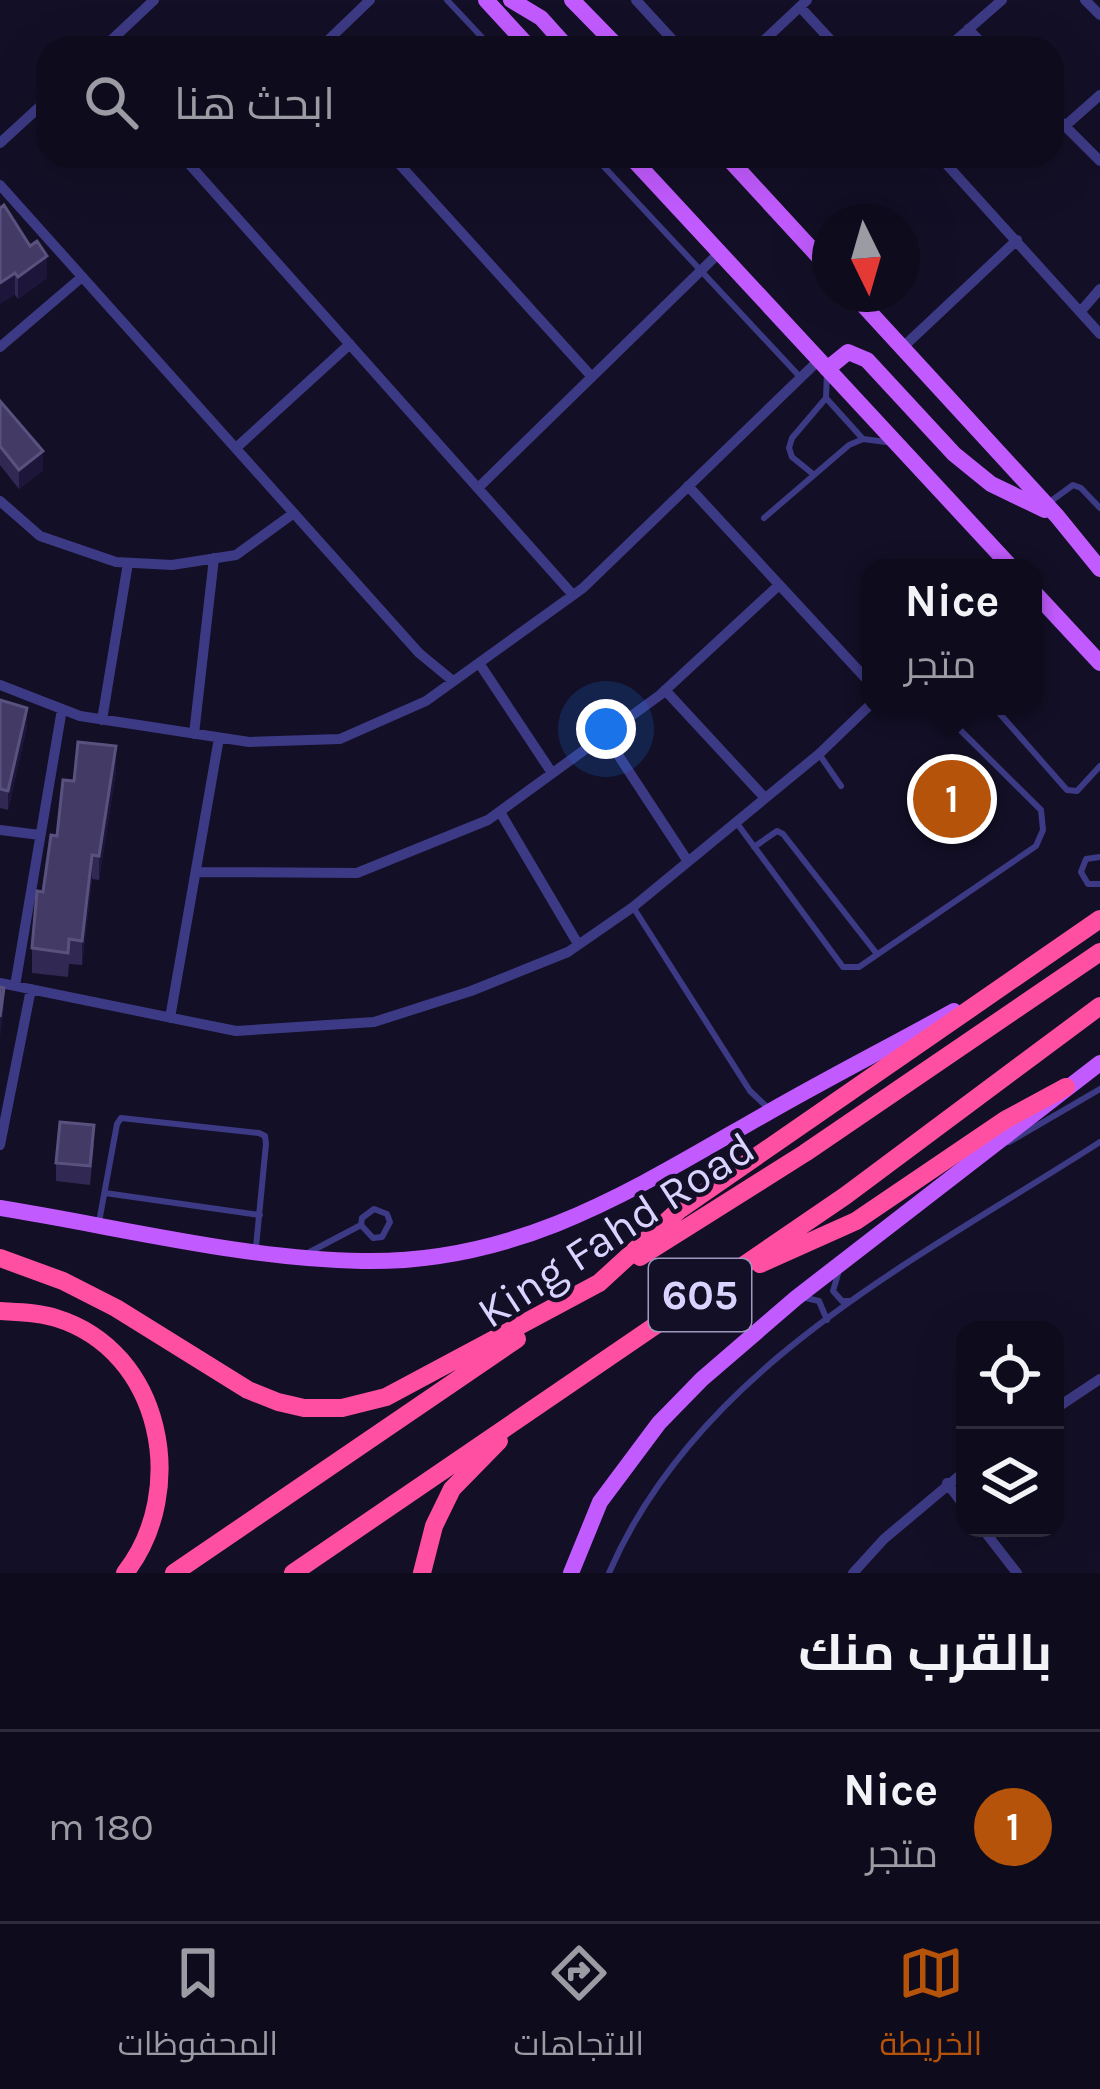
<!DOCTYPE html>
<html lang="ar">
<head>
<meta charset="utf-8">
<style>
  :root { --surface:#0e0b1c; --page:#1c1929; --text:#f1f3f6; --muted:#9b9ba3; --line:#2e2b3b; --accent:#b45309 }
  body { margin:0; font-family:Karla,Cairo,sans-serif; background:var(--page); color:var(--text); direction:rtl }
  .controls { position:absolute; right:36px; bottom:36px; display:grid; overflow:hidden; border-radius:24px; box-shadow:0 12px 48px #0002 }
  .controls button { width:108px; height:108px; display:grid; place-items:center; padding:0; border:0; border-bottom:3px solid var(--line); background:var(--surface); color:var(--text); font:60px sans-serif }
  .compass { position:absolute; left:812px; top:204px; width:108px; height:108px; border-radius:50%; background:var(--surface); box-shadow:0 12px 48px #0002; rotate:175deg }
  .you { position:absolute; left:606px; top:729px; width:42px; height:42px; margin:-30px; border:9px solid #fff; border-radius:50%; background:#1a73e8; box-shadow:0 0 0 18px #1a73e833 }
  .badge { display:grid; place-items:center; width:78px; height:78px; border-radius:50%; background:var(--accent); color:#fff; font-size:39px; font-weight:700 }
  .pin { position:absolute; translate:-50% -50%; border:6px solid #fff; box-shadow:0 3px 12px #0006 }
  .popup { position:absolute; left:862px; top:559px; width:180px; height:156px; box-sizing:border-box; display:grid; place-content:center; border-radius:24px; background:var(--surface); filter:drop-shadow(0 3px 9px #0005); font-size:39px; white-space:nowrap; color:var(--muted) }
  .popup b { font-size:45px; color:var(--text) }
  .popup::after { content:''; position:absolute; left:50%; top:100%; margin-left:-24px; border:24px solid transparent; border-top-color:var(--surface) }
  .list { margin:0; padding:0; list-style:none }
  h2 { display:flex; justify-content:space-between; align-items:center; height:156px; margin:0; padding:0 48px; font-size:51px }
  h2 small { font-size:39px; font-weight:400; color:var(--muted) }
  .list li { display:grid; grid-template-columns:78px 1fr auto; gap:36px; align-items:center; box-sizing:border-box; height:192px; padding:0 48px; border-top:3px solid var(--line) }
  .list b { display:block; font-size:45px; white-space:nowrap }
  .list p { margin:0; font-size:39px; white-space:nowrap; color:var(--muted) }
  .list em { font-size:39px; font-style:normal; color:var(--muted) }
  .icon { flex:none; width:66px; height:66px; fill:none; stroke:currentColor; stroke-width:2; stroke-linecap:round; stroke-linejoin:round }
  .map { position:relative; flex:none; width:1100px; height:1573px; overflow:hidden; direction:ltr }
  .search { position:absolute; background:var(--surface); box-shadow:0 12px 48px #0002; left:36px; right:36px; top:36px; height:132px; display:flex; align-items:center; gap:30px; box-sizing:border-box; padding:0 42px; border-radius:36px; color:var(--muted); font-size:45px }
  .sheet { height:348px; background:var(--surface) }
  nav { display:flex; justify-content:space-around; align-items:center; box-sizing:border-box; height:168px; border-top:3px solid var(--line); background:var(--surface); font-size:33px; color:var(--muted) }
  nav a { display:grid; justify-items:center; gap:6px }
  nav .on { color:var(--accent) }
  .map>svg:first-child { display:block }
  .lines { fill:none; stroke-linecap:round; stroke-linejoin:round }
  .lane { stroke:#3d3a85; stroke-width:6 }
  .street { stroke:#3d3a85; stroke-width:10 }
  .primary { stroke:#c25bff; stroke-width:16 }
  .highway { stroke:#ff4fa3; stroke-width:18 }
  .wall { fill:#312854 }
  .shaded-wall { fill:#1d163a }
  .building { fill:#433a66; stroke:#5a527e; stroke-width:3 }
  .labels { text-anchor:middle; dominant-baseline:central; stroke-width:9; stroke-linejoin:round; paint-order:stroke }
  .shield { fill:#130f26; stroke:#9e99be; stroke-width:3 }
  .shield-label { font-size:42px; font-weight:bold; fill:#d9d4ff }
  .street-label { font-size:45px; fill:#d9d4ff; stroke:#130f26 }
</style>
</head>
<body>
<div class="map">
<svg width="1100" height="1573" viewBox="0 0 1100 1573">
  <rect width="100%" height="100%" fill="#130f26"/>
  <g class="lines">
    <path class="lane" d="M447,0L492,48
      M594,156L801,378
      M826,398L863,439
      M813,474L792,457L789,448L792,438L826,398L827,372
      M1047,504L1073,485L1081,488L1100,508
      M764,518L849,445L863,439L886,442
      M993,706L1067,790L1077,791L1100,766
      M819,754L841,786
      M736,822L843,967H859L1036,846L1043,830L1041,810L936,706
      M754,847L777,831L783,834L877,954
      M1100,857L1086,859L1081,872L1088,884H1100
      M633,907L750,1091L768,1108
      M1009,1142L1100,1089
      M105,1193L260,1215
      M99,1222L117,1124L121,1118L259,1133L265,1136L266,1144L256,1247
      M306,1254L361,1225L362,1218L374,1209L387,1214L390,1222L382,1237L373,1238L361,1225
      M838,1274L833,1291L842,1301H850
      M806,1298L819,1301L827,1320
      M609,1573C698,1366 920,1258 1100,1142"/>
    <path class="street" d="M636,0L680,48
      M1085,0L1100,15
      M800,7L838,48
      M968,29L987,48
      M103,48L154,0
      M320,48L370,0
      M756,48L807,0
      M947,48L1002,0
      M1052,113L1100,161
      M1065,126L1100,95
      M0,143L48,99
      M182,156L573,595
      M392,156L592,377
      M939,156L1100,334
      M0,185L419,653L453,681
      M1081,311L1100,289
      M0,347L82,277
      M902,348L1017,240
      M236,448L350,344
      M688,486L871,684
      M478,488L719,253
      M0,501L40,536L116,562L172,565L236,555L294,513
      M479,663L552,773
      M0,685L80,716L249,742L340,739L426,701L583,588L819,360
      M665,690L765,798
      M102,720L128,563
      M194,734L214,558
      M605,735L687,860
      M500,812L578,944
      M0,830L40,835
      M196,872L357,873L488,820L660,695L779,585
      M0,983L236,1031L374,1022L471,991L568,952L633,907L819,754L871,704
      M15,986L62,709
      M170,1018L219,738
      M0,1145L31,989
      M1055,1409L1100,1379
      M947,1483L965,1507
      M982,1528L1017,1573
      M853,1573L884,1539L965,1471"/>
    <path class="primary" d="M486,0L530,48
      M511,0L541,18L568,48
      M572,0L619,48
      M630,156L1012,568
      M726,156L830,269
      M853,294L1057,516L1100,569
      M827,369L848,352L867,360L954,454L991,484L1045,510
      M1033,591L1100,663
      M0,1208C118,1227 244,1259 362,1261C522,1264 637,1187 769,1112C830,1077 893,1045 954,1011
      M571,1573L600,1502L659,1423L702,1379L796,1298L1100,1063"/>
    <path class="highway" d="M640,1257L805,1153L1100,952
      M0,1258L63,1281L116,1308L248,1390L278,1402L304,1408H342L386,1397L599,1283L679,1210L1100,919
      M760,1264L856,1221L1005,1120L1066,1087
      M0,1311C18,1312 38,1312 56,1318C163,1351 189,1491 125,1573
      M174,1573L517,1339
      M293,1573L845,1196L1100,1006
      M422,1573L434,1526L452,1489L499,1441"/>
  </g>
  <path class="wall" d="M0,208L47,278L18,299L15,295Z
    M0,401L43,470L19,489L0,465Z
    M0,700L27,726L8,810L0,808Z
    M116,771L99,880L92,879L82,965L69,964L68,977L32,973V948L43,892L74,781Z
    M94,1144L90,1185L56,1181V1163Z"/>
  <path class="shaded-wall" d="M47,256V278L18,299V277Z
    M15,273V295L0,304V283Z
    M43,451V470L19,489V470Z
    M27,708V726L8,810V791Z
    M116,746V771L99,880V856Z
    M92,855V879L82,965V941Z
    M4,988V1008L0,1038V1017Z"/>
  <path class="building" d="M4,205L30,246L37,241L47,256L18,277L15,273L0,283V208Z
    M0,401L43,451L19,470L0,446Z
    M0,700L27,708L8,791L0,789Z
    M78,742L116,746L99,856L92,855L82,941L69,939L68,953L32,948L37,891L43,892L51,835L57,836L63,780L74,781Z
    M0,987L4,988L0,1017Z
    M60,1122L94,1125L90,1166L56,1163Z"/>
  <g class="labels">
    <rect class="shield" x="649" y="1259" width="102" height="72" rx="9"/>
    <g class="shield-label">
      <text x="700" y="1295">605</text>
    </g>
    <g class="street-label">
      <text transform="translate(616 1230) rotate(-33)">King Fahd Road</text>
    </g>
  </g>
</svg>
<div class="controls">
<button><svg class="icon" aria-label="locate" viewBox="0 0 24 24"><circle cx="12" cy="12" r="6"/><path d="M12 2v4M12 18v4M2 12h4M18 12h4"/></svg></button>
<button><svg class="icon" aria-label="layers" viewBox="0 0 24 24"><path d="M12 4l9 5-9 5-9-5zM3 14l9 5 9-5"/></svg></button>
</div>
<svg class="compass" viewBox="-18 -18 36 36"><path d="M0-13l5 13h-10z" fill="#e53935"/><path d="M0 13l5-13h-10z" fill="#9b9ba3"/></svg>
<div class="you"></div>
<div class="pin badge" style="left:952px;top:799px">1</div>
<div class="popup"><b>Nice</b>متجر</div>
<div class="search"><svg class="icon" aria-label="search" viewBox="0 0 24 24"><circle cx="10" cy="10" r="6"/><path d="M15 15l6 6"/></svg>ابحث هنا</div>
</div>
<section class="sheet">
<h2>بالقرب منك<small></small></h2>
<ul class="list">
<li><span class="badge">1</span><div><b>Nice</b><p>متجر</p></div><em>180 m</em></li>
</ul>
</section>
<nav>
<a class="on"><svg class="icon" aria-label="map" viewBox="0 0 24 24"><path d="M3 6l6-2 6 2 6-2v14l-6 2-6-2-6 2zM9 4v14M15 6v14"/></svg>الخريطة</a>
<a><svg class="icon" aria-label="directions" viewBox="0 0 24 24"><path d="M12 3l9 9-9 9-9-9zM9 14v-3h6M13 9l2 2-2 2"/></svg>الاتجاهات</a>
<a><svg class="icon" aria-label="saved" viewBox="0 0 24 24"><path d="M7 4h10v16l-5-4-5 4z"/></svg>المحفوظات</a>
</nav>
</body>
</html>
